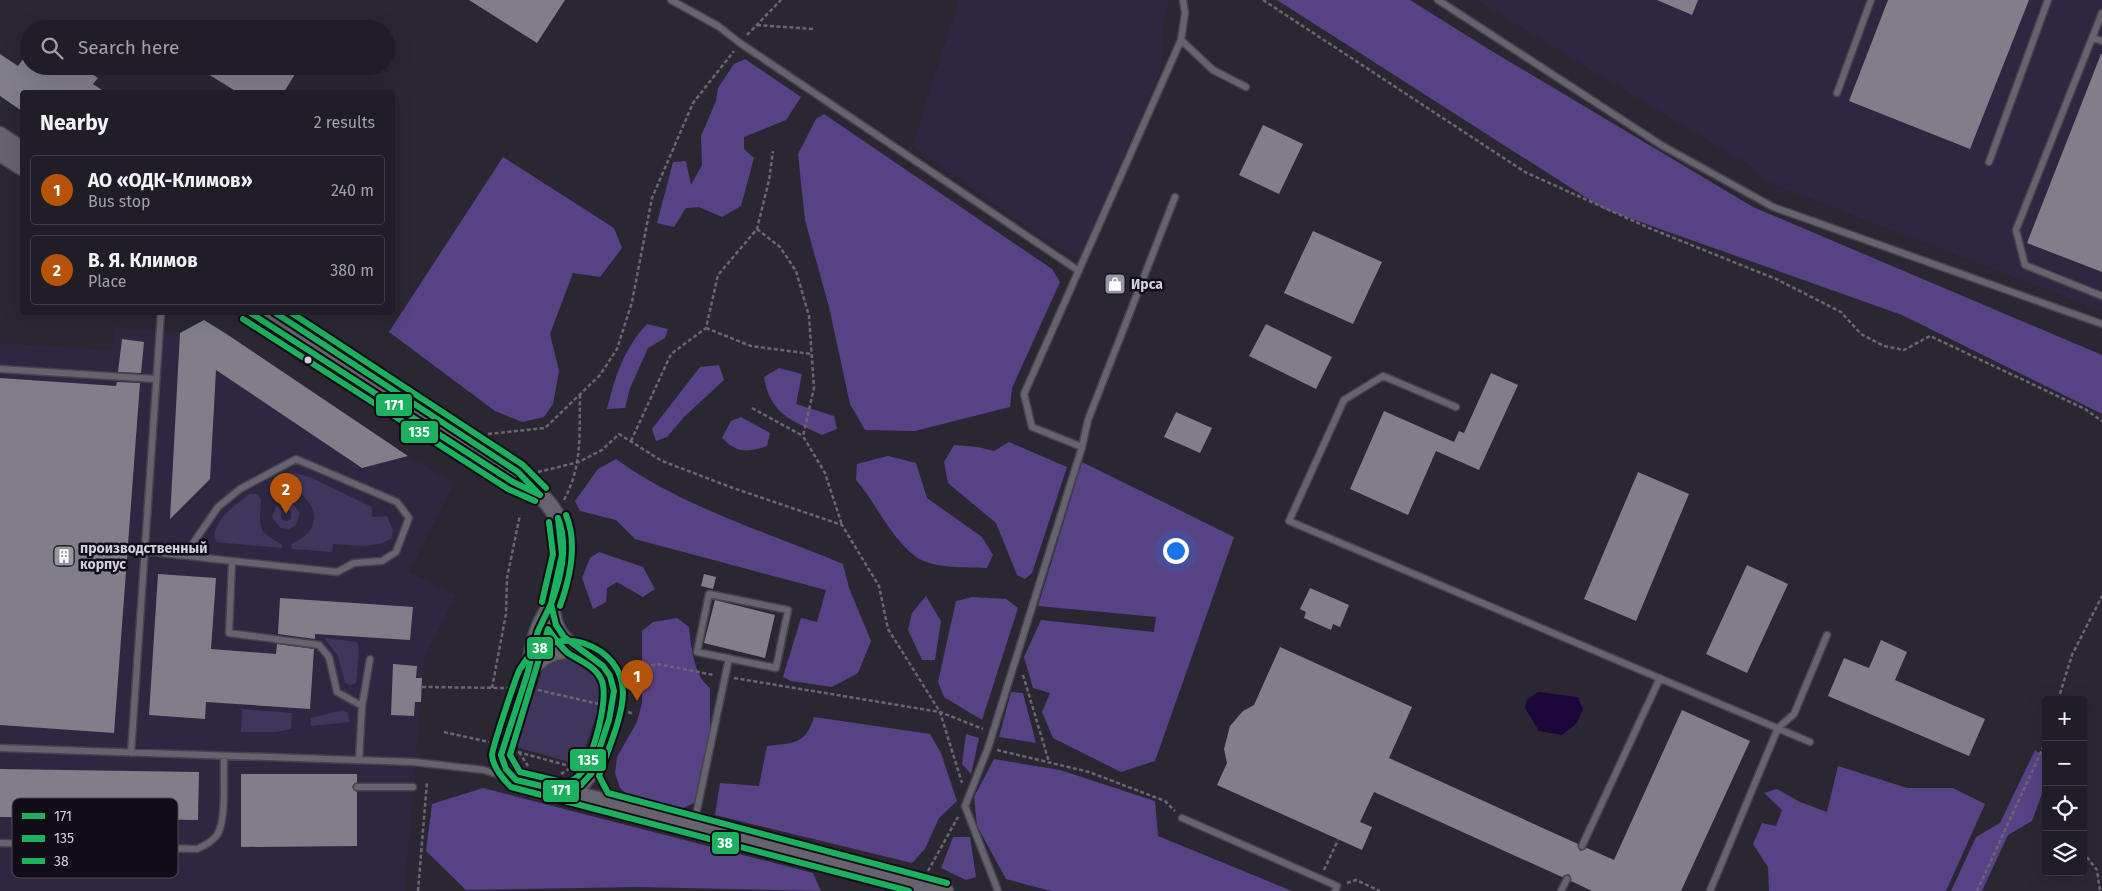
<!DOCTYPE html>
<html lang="en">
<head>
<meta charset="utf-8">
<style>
  :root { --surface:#201d26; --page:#2d2a32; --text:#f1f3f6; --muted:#a2a2a7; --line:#3d3b43; --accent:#b45309 }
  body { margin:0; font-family:"Fira Sans",sans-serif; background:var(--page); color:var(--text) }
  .controls { position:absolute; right:15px; bottom:15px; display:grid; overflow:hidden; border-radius:5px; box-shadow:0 5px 20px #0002 }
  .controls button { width:45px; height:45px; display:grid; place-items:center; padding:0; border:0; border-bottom:1px solid var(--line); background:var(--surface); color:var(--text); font:25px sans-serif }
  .you { position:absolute; left:1175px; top:550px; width:18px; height:18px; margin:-12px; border:4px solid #fff; border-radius:50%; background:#1a73e8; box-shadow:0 0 0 8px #1a73e833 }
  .badge { display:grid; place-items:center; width:32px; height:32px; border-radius:50%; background:var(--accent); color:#fff; font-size:16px; font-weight:700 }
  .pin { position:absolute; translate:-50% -41px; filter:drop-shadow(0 1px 2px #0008) }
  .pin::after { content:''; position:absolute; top:26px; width:18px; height:15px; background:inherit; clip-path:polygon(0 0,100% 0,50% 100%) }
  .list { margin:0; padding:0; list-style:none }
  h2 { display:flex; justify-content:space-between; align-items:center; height:65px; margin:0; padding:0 20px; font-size:21px }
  h2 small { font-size:16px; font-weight:400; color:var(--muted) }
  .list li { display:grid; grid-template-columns:32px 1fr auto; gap:15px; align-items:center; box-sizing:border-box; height:70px; margin:0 10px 10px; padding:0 10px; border:1px solid var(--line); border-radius:5px }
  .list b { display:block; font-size:19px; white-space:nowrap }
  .list p { margin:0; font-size:16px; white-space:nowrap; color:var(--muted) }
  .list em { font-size:16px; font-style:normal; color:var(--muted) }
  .icon { flex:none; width:28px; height:28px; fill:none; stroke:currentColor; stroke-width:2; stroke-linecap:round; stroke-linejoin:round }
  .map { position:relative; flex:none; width:2102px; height:891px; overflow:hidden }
  .search { position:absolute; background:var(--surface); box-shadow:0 5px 20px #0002; left:20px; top:20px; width:375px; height:55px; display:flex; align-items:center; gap:12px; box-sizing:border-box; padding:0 18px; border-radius:28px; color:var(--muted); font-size:19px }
  .panel { position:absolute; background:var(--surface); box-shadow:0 5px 20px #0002; left:20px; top:90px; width:375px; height:225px; border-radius:5px }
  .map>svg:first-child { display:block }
  .built { fill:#2e2741 }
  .green { fill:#40355d }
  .forest { fill:#574286 }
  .water { fill:#1c063a }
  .building { fill:#817e8a }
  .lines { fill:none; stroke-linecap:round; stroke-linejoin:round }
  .service-casing { stroke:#46434d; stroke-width:9 }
  .tertiary-casing { stroke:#46434d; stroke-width:19 }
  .path { stroke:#69666f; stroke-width:2.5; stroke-dasharray:4 2.5; stroke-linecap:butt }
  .service { stroke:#66636e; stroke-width:6 }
  .tertiary { stroke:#66636e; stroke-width:16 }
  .bus-1-casing { stroke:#100d17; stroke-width:10 }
  .bus-2-casing { stroke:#100d17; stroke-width:10 }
  .bus-3-casing { stroke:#100d17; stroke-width:10 }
  .bus-1 { stroke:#1bb15f; stroke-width:6 }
  .bus-2 { stroke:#1bb15f; stroke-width:6 }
  .bus-3 { stroke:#1bb15f; stroke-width:6 }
  .bus-dot { fill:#d3d0de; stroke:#100d17; stroke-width:2 }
  .labels { text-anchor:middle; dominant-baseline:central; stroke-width:5; stroke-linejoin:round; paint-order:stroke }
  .poi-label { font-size:14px; font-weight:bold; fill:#d3d0de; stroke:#100d17; text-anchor:start }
  .key { fill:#100d17; stroke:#4a4853; stroke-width:1 }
  .key-label { font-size:14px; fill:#d3d0de }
  .line-badge { stroke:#100d17; stroke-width:2 }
  .badge-label { font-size:14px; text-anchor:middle; font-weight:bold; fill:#fff }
</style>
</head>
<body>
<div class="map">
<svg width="2102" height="891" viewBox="0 0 2102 891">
  <rect width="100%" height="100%" fill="#2a2733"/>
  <path class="built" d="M959,0H1170L1163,25L1161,69L1080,258L1050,243L912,146Z
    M1476,0H2102V311L1770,183L1750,166Z
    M204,320L408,456L454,483L409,572L456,595L424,658L405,891H0V343L107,350L113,347L114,327L180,333Z"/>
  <path class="green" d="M295,473L310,477L372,507V517L387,516L393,530L392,538C374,550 353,545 333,544L332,552L292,549L291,544C328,528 316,499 286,483L287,478Z
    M250,494H257L261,499C260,526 255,531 282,544V548L216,542C208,524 237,503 250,494Z
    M282,502L292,503L300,513L296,525L289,529L280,528L272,517L277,505L281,511V519L287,521L291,519V511L285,508Z
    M324,638L357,642L359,650L356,683L350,685L345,683L338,656Z
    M566,659C590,660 604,676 602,700L579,765L516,747L542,671L549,664Z
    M242,709L292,713L291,729L276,732H241Z
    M343,710L348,713L349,722L311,726V718Z"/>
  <path class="forest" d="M1277,0H1410L1485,47L1753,207L2102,355V414L1902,315L1604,209Z
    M745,59L801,97L786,120L744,137V149L754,158L741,206L722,217L699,207L686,208L674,227L657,223L673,162L686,161L691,185L702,165L701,136L716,101L718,88L734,64Z
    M824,114L1052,269L1060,282L1012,388L1010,407L915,431L865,430L850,404L829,307L805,220L798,154L816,119Z
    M503,157L614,228L622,248L600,277L573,273L550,334L559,371L553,404L544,417L522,422L495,411L389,332Z
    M647,324L668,329L665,338L648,348L630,388L625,408L607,409C615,377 624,348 647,324Z
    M719,365L724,380L684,417L667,437L656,441L652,429L700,367Z
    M779,368L802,374L796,404L834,416L837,429L822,435C792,421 770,414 764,377Z
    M741,417L770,433L767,446C747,453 737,453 722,438L731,421Z
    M1009,442L1067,467L1032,573L1025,579L1017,575L996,523L948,483L944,462L954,445L978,447L994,451Z
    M888,456L916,463L927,498L982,537L993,555L987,568C967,567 931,569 915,556C890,537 876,503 856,480L857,464Z
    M616,459C684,508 767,532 843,564L849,588L871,641L858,673L832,687L791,681L783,677L801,618L817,622L826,590L635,539L616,520L580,511L575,501L598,469Z
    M1082,462L1234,537L1155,761L1121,772L1053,738L1042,712L1050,693L1033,688L1024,657L1041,620L1154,632L1156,617L1038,606Z
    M599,552L643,567L655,589L643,597L617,582L607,588L606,602L593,609L582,578L590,558Z
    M926,596L941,621L935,660H922L908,630L912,613Z
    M973,597L1006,599L1018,608L982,720L944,697L938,682L956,601Z
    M677,618L689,627C691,647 694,676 710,688V738L694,803L681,809L630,797L620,788L615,773L617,757L637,722L642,703V631L653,622Z
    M1011,692L1023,693L1036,743L999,737Z
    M814,717L930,734L941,753L957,801L939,818L925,849L912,863L715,815L720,783L759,786L767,746C792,743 806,745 814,717Z
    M966,734L979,738L971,774L962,764Z
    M2035,750L2046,757V783L2032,821L2008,835L1982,891H1951L1976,837L2000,823Z
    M994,759L1060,770L1155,801L1158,836L1292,891H1051L1006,879L977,826L974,797Z
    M1838,766L1907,788H1953L1985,804L1946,891H1769L1768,867L1753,844L1762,823L1776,826L1782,810L1764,793L1777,789L1800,802L1827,812Z
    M483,788L813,873L821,891L637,887L466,890L426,851L432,804Z
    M953,837H970L976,877L966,880L941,868Z"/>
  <path class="water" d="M1538,692L1578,697L1583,710L1576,724L1562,735L1539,731L1525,708L1527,700Z"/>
  <path class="building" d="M469,0H565L537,43Z
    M1657,0H1698L1692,15Z
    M1888,0H2029L1970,149L1849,101Z
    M29,51V66H80L98,78L93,84L105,92H22V111L0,96V54L18,66Z
    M2101,54H2102V272L2027,243Z
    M195,66H300L284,92H237Z
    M1263,125L1303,144L1279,194L1239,175Z
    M1313,231L1382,262L1353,324L1284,293Z
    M204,320L225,333L408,456L362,468L216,370L210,479L170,519L180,333Z
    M1266,324L1332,357L1316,389L1249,356Z
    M122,339L144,342L141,373L118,372Z
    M1491,373L1518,385L1479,470L1436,451L1408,515L1350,489L1384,411L1454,442L1459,431L1464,433Z
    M0,378L116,386L117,382L140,383L114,733L0,725Z
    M1176,412L1212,428L1200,453L1164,437Z
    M1638,472L1689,494L1636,621L1584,599Z
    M1747,565L1788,584L1747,673L1706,654Z
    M158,574L216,578L211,649L276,654L277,644L314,649L310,709L206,702L205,719L149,715Z
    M704,574L716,577L713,589L701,586Z
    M1310,588L1349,605L1340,627L1333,624L1331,630L1304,618L1306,612L1300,609Z
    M280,598L413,607L410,640L315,634V639L278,634Z
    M715,600L775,615L765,658L704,643Z
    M1881,640L1907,652L1895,680L1985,719L1969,756L1828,696L1844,658L1869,668Z
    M1280,647L1412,707L1389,758L1578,844L1580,851L1587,848L1614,860L1682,710L1750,741L1681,891H1592L1571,881L1569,874L1562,877L1374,792L1360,822L1372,827L1362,850L1217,785L1227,763L1224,749L1230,726L1243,711L1254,705Z
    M393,664L417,666L416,678H422L421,702H415L414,716L391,715Z
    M0,769L199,772L198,820L0,817Z
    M241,774H357V782L352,787L357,792V846L241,847Z"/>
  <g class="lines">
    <g class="service-casing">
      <path id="service" d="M671,0L718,26L740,43L1079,271
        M1438,0L1661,145L1773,207L2102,324
        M2102,13L2016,230L2025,265L2102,296
        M2093,38L2102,41
        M1181,40L1213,70L1246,87
        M1837,93L1871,0
        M1989,162L2048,0
        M0,369L156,379
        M1456,407L1383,376L1344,400L1289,521L1810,742
        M1082,447L1088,420L1175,197
        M145,551L232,561L229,633L319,645L329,657L337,692L362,706L359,760
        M185,555L218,507L240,489L296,459L397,502L409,518L396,552L382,561L354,563L337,572L232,561
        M709,594L788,610L776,668L697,652Z
        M362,706L370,659
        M0,748L414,762L484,770L509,778
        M131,753L161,312
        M357,787H413
        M1182,818L1337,886L1335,891
        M694,824L729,658
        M0,843L197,849C205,845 212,842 217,835C227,820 223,775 224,756
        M1582,846L1660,678
        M998,891L965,806L988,748L1082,447L1032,427L1024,394L1181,40L1185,13L1183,0
        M1561,891L1567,879
        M1710,891L1778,728L1794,714L1827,635"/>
    </g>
    <g class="tertiary-casing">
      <path id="tertiary" d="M0,135L22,150
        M0,153L22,167
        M248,312L462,449
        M273,312L518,472C533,489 557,506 561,529C566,552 560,582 551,604C547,613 541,621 538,631C533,645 531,661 527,675C519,702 508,728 501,755L505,767L516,780L603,801L945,891
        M551,605C552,613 553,623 558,631C574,660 624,655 613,705C610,720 603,734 599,749C592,770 588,784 566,792
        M528,672C542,654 556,650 578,649"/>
    </g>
    <path class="path" d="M1263,0L1525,172L1649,228L1776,279L1841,312L1861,334L1884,346L1904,350L1930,336L2085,409L2102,421
      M757,25L813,29
      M747,35L781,0
      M757,229L780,247L796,271L809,316L814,388L803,436L825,473L842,525
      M706,328L751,346L812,354
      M752,408L803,436
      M488,434L545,428L600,375L617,349L632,302L652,198L693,103L734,51
      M631,441L671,354L706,328L718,275L757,229L769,180L773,151
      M538,472L579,462L602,450L619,434L662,461L733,488L842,525L879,586L888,629L940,712L962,783
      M564,500C583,464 579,434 580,395
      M626,672L657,664L714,675
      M1023,675L1049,762
      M734,678L940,712L983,729
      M422,687L508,688
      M492,688L506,614L507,578L520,515
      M538,690L599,704
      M2058,700L2072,655L2102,596
      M628,712L634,714
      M444,732L489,742
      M997,750L1089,772L1165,801L1175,811
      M518,752L573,767
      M519,752L528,766
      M561,774L572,767
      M2083,852L2097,870L2100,891
      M1324,870L1338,840
      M928,871L958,817
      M1347,883L1356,880L1380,891
      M418,891L427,782
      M1977,891L2046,741"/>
    <use href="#service" class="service"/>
    <use href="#tertiary" class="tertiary"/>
    <g class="bus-1-casing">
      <path id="bus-1" d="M249,312L513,482L540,495
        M274,312L518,472L540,495
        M551,604L556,625L564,637L603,666L610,676L614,691L609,720L591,774L581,785L567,792L516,780L506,769L501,755L527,675L538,631Z
        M551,604L562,555L558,518
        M551,604C561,578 569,546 558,518"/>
    </g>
    <g class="bus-2-casing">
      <path id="bus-2" d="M290,312L523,465L546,488
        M243,319L508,489L535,501
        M542,602L553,554L549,522
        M560,606C570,578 578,543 566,515
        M548,629C554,638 560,646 568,653C580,661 595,666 601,679C610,696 593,757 582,772C578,777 572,781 566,783L520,772L510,755Z"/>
    </g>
    <g class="bus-3-casing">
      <path id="bus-3" d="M909,891L511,787C503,779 493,768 492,755C492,749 516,676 520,669C523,665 526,659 529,656C561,624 622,646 623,692C623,717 607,752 599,776L608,793L947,883"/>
    </g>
    <use href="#bus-1" class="bus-1"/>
    <use href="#bus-2" class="bus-2"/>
    <use href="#bus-3" class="bus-3"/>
  </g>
  <defs>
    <g id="shop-square" transform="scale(1.125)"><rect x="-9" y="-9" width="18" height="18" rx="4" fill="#9895a2" stroke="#100d17"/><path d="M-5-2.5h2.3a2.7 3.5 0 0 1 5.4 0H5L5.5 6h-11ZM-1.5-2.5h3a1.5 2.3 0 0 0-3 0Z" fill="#fff"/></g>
    <g id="building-square" transform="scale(1.125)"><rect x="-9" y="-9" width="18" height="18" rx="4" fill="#9895a2" stroke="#100d17"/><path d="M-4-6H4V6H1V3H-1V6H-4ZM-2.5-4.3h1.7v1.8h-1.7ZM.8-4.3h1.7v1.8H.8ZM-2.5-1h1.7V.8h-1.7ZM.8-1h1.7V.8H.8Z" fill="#fff"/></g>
  </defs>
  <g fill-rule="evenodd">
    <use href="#shop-square" x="1115" y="284"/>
    <use href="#building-square" x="64" y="556"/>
  </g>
  <circle class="bus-dot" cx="308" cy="360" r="4.5"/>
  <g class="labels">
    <g class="poi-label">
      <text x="1131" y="284">Ирса</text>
      <text x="80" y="548">производственный<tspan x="80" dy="16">корпус</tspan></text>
    </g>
  </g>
  <rect x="12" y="798" width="166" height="80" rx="8" class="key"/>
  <rect x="22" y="813" width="23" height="6" fill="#1bb15f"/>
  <rect x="22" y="835" width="23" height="7" fill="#1bb15f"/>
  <rect x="22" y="858" width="23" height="6" fill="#1bb15f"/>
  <g class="key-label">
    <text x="54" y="821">171</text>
    <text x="54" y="843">135</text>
    <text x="54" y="866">38</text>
  </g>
  <g class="line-badge">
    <rect x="375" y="393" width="38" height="24" rx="5" fill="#1bb15f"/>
    <rect x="400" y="420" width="39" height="24" rx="5" fill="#1bb15f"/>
    <rect x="526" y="636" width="28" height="24" rx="5" fill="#1bb15f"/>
    <rect x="569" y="748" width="38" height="24" rx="5" fill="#1bb15f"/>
    <rect x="542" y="779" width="38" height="24" rx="5" fill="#1bb15f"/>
    <rect x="711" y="831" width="29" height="24" rx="5" fill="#1bb15f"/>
  </g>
  <g class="badge-label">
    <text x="394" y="410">171</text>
    <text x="419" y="437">135</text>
    <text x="540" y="653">38</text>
    <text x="588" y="765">135</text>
    <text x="561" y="795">171</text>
    <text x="725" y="848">38</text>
  </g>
</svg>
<div class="controls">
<button>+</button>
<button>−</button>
<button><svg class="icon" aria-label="locate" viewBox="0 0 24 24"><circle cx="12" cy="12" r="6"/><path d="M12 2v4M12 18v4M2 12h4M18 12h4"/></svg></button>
<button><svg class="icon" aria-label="layers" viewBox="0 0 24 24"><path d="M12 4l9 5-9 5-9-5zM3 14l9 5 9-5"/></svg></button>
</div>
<div class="you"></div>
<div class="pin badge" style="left:637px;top:701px">1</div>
<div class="pin badge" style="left:286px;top:514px">2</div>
<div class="search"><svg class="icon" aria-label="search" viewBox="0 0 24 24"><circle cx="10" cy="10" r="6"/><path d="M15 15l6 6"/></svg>Search here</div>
<section class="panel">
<h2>Nearby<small>2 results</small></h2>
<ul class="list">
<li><span class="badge">1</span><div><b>АО «ОДК-Климов»</b><p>Bus stop</p></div><em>240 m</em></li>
<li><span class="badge">2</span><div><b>В. Я. Климов</b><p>Place</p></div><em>380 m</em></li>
</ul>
</section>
</div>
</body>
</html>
